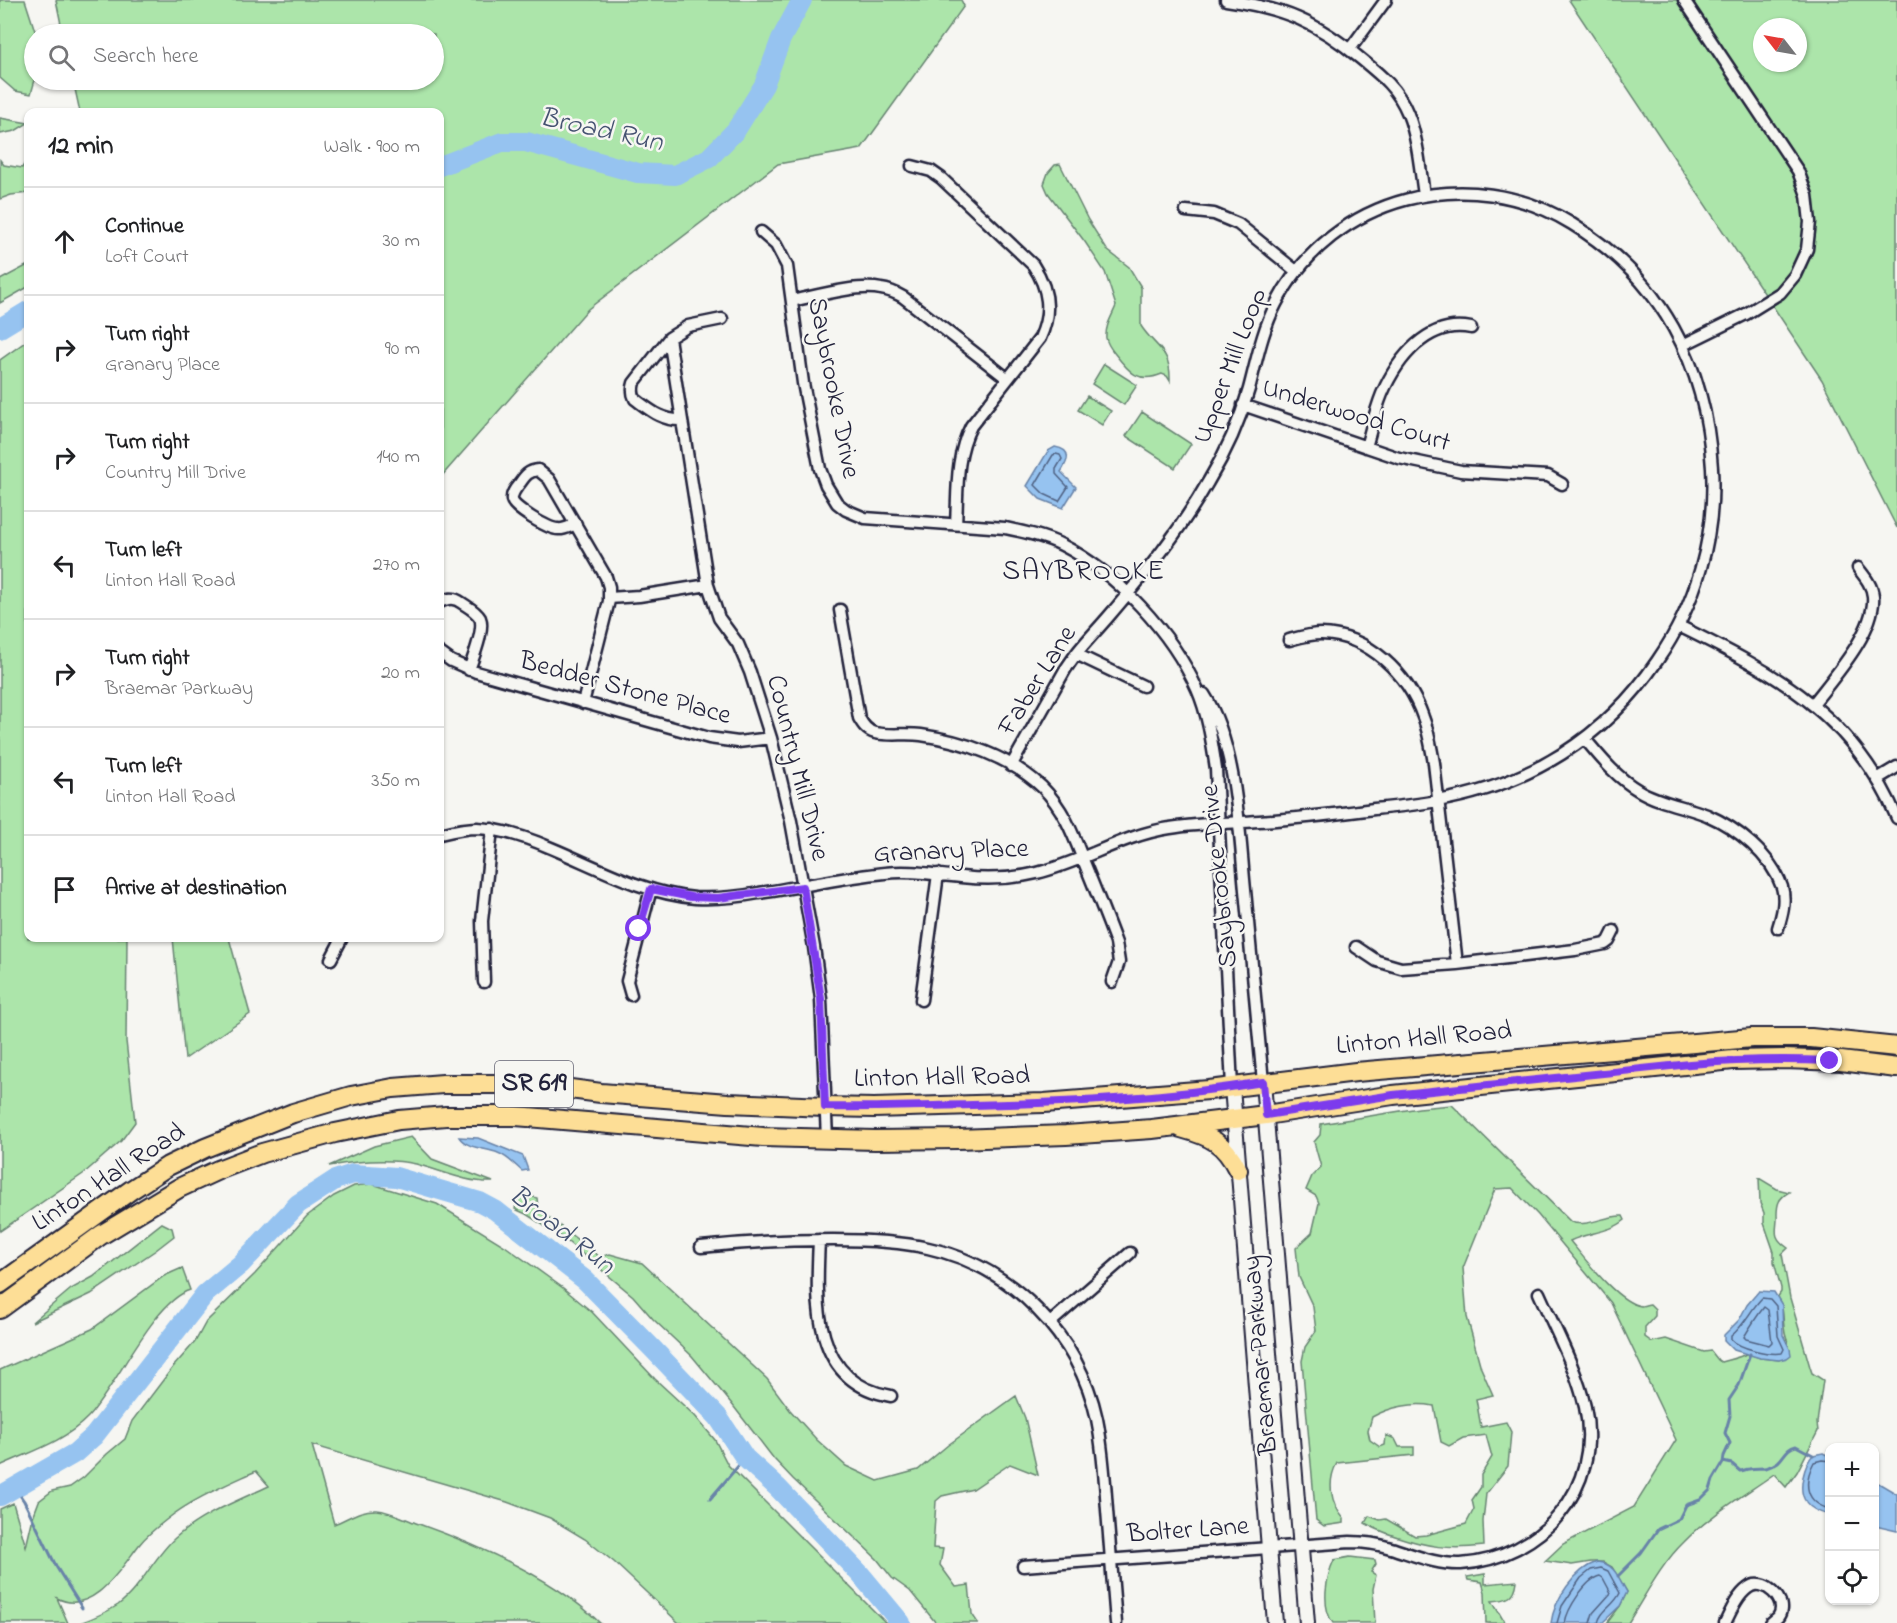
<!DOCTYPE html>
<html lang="en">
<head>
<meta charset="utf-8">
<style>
  :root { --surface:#fff; --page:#f6f6f6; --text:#202124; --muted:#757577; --line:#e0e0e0 }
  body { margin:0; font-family:"Indie Flower",sans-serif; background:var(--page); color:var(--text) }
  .controls { position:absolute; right:18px; bottom:18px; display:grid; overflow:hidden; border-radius:12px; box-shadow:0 2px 4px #0004 }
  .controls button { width:54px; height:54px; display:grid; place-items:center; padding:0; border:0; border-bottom:2px solid var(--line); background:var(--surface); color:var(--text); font:30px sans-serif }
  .compass { position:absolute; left:1753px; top:18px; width:54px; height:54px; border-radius:50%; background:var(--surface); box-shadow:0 2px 4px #0004; rotate:301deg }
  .stop { position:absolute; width:18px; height:18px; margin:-14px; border:4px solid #7c3aed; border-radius:50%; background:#fff }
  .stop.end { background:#7c3aed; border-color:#fff; box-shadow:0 2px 6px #0008 }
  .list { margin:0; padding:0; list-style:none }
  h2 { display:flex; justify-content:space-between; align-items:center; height:78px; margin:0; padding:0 24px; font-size:26px }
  h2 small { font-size:20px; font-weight:400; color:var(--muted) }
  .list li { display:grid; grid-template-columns:39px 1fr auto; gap:18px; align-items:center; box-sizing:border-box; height:108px; padding:0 24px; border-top:2px solid var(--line) }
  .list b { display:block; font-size:22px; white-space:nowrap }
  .list p { margin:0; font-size:20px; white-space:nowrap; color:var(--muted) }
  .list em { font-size:20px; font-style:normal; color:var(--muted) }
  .icon { flex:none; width:33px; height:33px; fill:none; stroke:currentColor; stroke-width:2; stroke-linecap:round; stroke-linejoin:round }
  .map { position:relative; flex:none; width:1897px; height:1623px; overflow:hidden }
  .search { position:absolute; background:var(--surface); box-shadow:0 2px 4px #0004; left:24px; top:24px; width:420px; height:66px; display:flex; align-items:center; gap:15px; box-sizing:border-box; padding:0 21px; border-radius:33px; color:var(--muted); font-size:22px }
  .panel { position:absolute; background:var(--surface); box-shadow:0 2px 4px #0004; left:24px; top:108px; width:420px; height:834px; border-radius:12px }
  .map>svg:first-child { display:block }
  .green { fill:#ace5aa; stroke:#678472; stroke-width:1.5; fill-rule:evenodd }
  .water { fill:#96c3f0; stroke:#6883a8; stroke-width:1.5 }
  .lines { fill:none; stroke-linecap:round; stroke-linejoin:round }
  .shore { stroke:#506283; stroke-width:1.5 }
  .stream { stroke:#6883a8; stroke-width:3 }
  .river { stroke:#96c3f0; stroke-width:20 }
  .minor-casing { stroke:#22223b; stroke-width:15 }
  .tertiary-casing { stroke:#22223b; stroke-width:18 }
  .primary-casing { stroke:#22223b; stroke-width:22 }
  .minor { stroke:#f6f6f2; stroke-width:10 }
  .tertiary { stroke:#f6f6f2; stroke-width:14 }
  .primary { stroke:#fdde96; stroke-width:18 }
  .route { stroke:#7c3aed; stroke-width:8 }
  .labels { text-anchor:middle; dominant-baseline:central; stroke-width:5; stroke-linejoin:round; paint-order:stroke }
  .shield { fill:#f6f6f2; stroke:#626272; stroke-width:1.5 }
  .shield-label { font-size:26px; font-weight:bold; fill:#22223b }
  .street-label { font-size:27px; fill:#22223b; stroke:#f6f6f2 }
  .water-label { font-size:28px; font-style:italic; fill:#455271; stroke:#f6f6f2 }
  .neighbourhood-label { font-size:28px; letter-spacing:1.5px; fill:#22223b; stroke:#f6f6f2 }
</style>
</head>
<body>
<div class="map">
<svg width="1897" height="1623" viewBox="0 0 1897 1623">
  <rect width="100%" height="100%" fill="#f6f6f2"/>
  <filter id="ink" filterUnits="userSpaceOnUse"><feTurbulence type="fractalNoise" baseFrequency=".0167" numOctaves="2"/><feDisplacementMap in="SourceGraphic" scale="12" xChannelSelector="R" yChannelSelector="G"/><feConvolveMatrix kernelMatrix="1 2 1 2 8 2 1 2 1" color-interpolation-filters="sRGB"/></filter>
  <g filter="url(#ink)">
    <path class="green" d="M0,0H25L36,34H34L35,80L31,94L15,91L0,78Z
      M56,0H961L964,6L861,149L778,164L588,309L440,478V112H80L73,80H434V34H63Z
      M1569,0H1897V528L1822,380ZM1762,27H1798V63H1762Z
      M0,118L28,123L15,131L0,134Z
      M28,158V193L11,195L0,199V160L4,165L22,168Z
      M1060,164L1088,220L1107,250L1129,267L1141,287V326C1156,349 1171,349 1170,381L1167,376L1162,374C1138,384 1129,372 1115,354C1111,349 1107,344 1106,338C1105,326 1112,316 1116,306L1105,272L1085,242L1048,193L1044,184L1048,173L1055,165Z
      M28,265V287L0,303V280Z
      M28,340V938H127L126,1041L135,1122L121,1141L83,1174L0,1231V360Z
      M1104,364L1137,385L1124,405L1092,384Z
      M1087,396L1111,411L1102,425L1078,410Z
      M1142,412L1191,444L1175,468L1126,436Z
      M173,938H229L250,1014L185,1059Z
      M1452,1105L1571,1222C1587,1228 1605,1215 1623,1216L1625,1220C1610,1233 1587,1232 1570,1241C1585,1259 1618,1303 1641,1306C1642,1306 1649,1304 1650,1304L1655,1309V1316L1645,1327V1337L1652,1342L1666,1339L1704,1352L1711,1351L1718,1360L1721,1362C1731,1359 1739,1358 1748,1353L1760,1358L1779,1360L1788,1342C1780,1328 1787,1308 1777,1298L1781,1292V1288L1774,1262V1252L1764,1223V1213L1760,1203L1759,1178L1777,1189L1789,1192C1779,1198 1777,1203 1777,1215C1778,1230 1770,1236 1788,1248L1782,1254L1790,1298L1810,1367L1812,1373L1823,1380L1817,1423L1818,1431L1797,1472L1786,1487L1774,1474C1743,1496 1710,1515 1684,1542C1661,1564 1645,1596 1628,1623H1607L1620,1606L1627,1592L1612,1567L1603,1562H1591L1572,1565L1545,1561L1563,1544L1634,1507L1676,1440L1611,1303L1538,1215L1512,1188L1495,1189L1463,1268L1467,1317L1481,1368L1493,1395L1476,1399L1481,1427L1506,1422L1511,1432L1508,1466L1486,1494L1483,1521L1484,1546C1448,1550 1428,1547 1395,1536C1383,1532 1375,1529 1365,1523L1369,1516L1380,1520L1386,1519L1415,1536L1426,1535L1466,1524L1474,1509L1472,1500L1481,1487V1475L1492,1457L1486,1435L1463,1438L1449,1446L1441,1442L1434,1406C1413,1402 1390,1407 1372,1417L1368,1431L1370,1440L1380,1447L1385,1445L1386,1435L1395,1439L1399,1447H1414V1455L1337,1463C1327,1481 1330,1503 1344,1519V1523L1324,1526L1316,1520L1302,1361L1305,1347L1316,1331L1313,1307L1299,1277L1296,1248L1312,1233L1319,1203L1316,1196L1306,1190L1312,1176L1321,1167L1314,1142L1320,1135L1321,1124L1419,1108Z
      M411,1137L432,1159L493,1182C467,1183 442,1171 416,1164C388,1158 357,1161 329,1166L374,1146Z
      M372,1184L437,1204L505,1246L563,1288L592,1312L655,1379L695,1416L715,1440L728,1465L886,1623H679L614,1562L585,1539L550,1518L507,1502L312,1445L334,1524C349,1518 361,1509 377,1510C390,1511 405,1519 416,1523C478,1545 553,1577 600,1623H80C93,1618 106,1613 118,1605C141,1588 153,1558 175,1538C202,1514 237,1501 269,1486L256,1471C226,1485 192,1499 166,1520C157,1527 146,1536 139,1545C121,1568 92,1617 57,1598L68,1623H0V1509L13,1503L26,1547L33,1517L39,1501L52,1491L70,1487L84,1477L107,1454L125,1439L132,1421L173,1367L195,1342L206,1322L255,1274L307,1216L334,1196L354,1186Z
      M523,1194L537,1198L538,1209L600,1257L610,1254L642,1263L767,1379L790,1410L817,1440L846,1466L878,1481L918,1470L948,1445L1016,1396L1025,1418L1038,1475L1010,1464L973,1489L942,1496L936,1501L933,1548L943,1549L940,1565L956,1587L969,1585L972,1614L978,1623H936L910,1591L892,1578L877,1559L793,1479L774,1459L731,1403L692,1356L653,1319L633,1296L562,1237L526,1214L515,1209L517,1199Z
      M162,1223L172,1228L174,1236L156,1250L91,1294L32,1322L71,1289L93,1277Z
      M182,1268L190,1290C153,1302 116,1387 88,1417C64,1442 30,1452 0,1466V1370L92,1329L164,1276Z
      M1350,1557L1375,1560L1376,1564L1371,1572L1376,1575L1373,1589L1375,1623H1333C1321,1607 1326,1577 1334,1560Z
      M1485,1574V1584L1517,1581C1515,1598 1507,1600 1492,1601L1505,1623H1486L1485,1592L1482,1582L1468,1580L1467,1577Z"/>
    <path class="water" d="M1055,447C1073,450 1068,461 1061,472L1076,487L1063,508L1040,499L1027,486L1048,451Z
      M459,1137L478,1138L523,1156L528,1170L522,1171C515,1165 507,1156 498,1153C486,1148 467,1149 459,1137Z
      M1759,1291L1774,1292L1782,1305L1783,1335L1790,1349L1791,1355L1787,1358L1779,1360L1760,1358L1734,1350L1724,1340V1335L1739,1320L1747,1305Z
      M1823,1453L1829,1456V1515C1808,1510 1798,1499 1803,1477C1805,1468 1807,1461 1813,1455Z
      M1875,1481L1897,1494V1531L1875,1526Z
      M1597,1562C1615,1563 1619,1579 1627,1592L1620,1606L1602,1623H1551C1554,1600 1575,1569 1597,1562Z"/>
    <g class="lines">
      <path class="shore" d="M1056,454L1060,455L1062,459L1056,469V474L1068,487L1059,501L1044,494L1035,485L1053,455Z
        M1762,1298L1770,1299L1776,1306L1778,1336L1784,1349L1782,1353C1769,1355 1740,1349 1731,1339V1336C1745,1325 1750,1310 1762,1298Z
        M1764,1307L1768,1310L1772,1342L1769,1345L1746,1339L1744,1337C1750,1327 1757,1316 1764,1307Z
        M1830,1461L1822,1460L1814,1462C1803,1483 1805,1503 1830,1509
        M1557,1623L1562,1606L1581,1578L1591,1570L1601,1568L1608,1571L1620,1593C1614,1606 1600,1611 1598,1623
        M1565,1623C1567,1609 1586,1579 1600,1576L1603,1578L1611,1593L1593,1613L1590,1623"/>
      <path class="stream" d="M1723,1462L1732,1464L1740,1471C1743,1471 1746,1469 1749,1469C1762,1467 1765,1471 1778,1462C1785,1456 1786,1448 1796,1446L1813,1455
        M15,1488L24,1501L57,1568L82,1608
        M710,1499L745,1458
        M1618,1576L1641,1553L1658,1529L1679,1519L1686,1505L1700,1500L1710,1490L1713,1480L1723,1463L1724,1456L1730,1443L1725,1433L1730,1416L1729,1400L1739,1385L1750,1354"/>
      <path class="river" d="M440,166L502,142H526L638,173L675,175L709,158L736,130L764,85L781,39L802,0
        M0,328L28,311
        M0,1496L75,1453L94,1436L205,1294L241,1264L298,1204L335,1180L353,1174L396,1177L480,1202L495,1210L585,1280L653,1349L718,1417L745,1458L778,1488L861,1575L901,1623"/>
      <g class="minor-casing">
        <path id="minor" d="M1226,0C1283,8 1317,22 1361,59C1382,76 1398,89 1408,114C1418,139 1420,169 1424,195
          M1350,49L1386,0
          M912,166L931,171L941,178L1033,265C1049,289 1052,312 1040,338L971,426C955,457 958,491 956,524
          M1186,211L1214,214L1238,224L1296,271
          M761,232L776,245L787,266L803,383L820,469L826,485L837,503L846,510L865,518L1005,528C1024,532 1044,536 1062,545C1117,573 1172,633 1197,689C1208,714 1212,742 1216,769L1232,1087
          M792,301C816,296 858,284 881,289C889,290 896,293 903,297L1008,379
          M722,319L688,326L669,338L708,585L719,618L738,644L750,672L771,738L791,821L814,947L821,999L827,1139
          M669,338L634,383C632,389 632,393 635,399C650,410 662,421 682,420
          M1683,345L1746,314L1780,293L1795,275L1807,249L1810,222L1807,195L1798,171L1684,0
          M1243,405L1399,458L1461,471L1548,476L1562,484
          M1366,447C1371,430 1375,411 1382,394C1397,359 1428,319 1471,328
          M576,524C570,526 564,530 558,529C549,529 514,509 512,500C511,493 516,488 520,483C525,476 528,471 538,470L549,479L606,577L609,587V601L583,703
          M609,598L639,596L708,585
          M440,602C448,598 454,597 462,603C468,607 476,611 480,618C485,629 473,658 469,670
          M840,610L859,718C863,725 867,731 875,733C889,736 907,733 921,735C963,741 1010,757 1042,787C1064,809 1073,834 1084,862C1095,889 1106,916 1116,943L1119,962L1112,982
          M1679,626C1775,673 1853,714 1897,818
          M1289,640C1300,637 1310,634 1321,634C1369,635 1408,674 1423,717C1429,732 1431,747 1434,763L1457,964
          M440,653L451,661L476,672L709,738L738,742L771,738
          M1076,654L1143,686
          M1204,694C1237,745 1239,830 1245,890C1251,954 1257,1018 1263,1082
          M1813,704C1833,678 1876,631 1873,596C1872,585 1865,577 1858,568
          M1585,739C1601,758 1616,777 1638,790C1659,803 1684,806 1707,815C1737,828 1771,855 1782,887C1786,901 1782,915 1778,928
          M1877,779L1897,767
          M440,834C452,831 464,828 477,828C503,829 528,838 551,848C597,867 645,894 695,898C717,899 738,897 759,893C801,887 843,877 885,873C911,870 935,875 961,877C987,880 1012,879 1037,873C1083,862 1123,835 1170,828C1199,823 1230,823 1259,821C1297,819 1336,814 1374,809C1395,807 1416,805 1437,801C1529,785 1605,738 1657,661C1696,605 1716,536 1712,468C1706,365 1662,279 1572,224C1470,161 1332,195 1276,304C1262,331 1257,359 1249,389C1240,421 1225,454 1208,482C1180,531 1146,573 1109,616C1098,629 1086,641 1076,654L1065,670L1011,766
          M1356,947L1377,961L1401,968L1457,964L1575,950L1605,944L1609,941L1614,931
          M331,959L342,938
          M484,982L482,921L492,829
          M631,995L627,981L651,889
          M921,1000L938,874
          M819,1240C816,1302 812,1383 891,1396
          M701,1247C745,1242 788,1240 833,1240C864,1240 897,1241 928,1248C1011,1266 1079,1336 1097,1419C1103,1449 1105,1480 1107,1510C1110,1547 1113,1585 1116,1623
          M1050,1323L1130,1253
          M1023,1566L1350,1542C1364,1542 1378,1544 1391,1548C1414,1555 1437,1565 1461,1564C1542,1558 1603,1488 1585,1407C1577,1370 1554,1327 1539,1293
          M1725,1623C1731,1611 1737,1596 1748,1588C1763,1576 1790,1601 1778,1617C1776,1619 1773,1621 1771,1623"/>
      </g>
      <g class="tertiary-casing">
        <path id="tertiary" d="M1263,1082L1307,1623
          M1232,1087L1275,1623"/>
      </g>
      <g class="primary-casing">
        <path id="primary" d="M1181,1128C1210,1136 1224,1142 1238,1170
          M0,1284L131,1190L168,1166L205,1148L293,1113L351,1096L393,1088L443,1084H532L601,1093L728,1103L825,1107L874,1108L1044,1103L1209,1090L1356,1072L1752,1038H1811L1897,1047
          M0,1309L101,1235L179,1188L218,1170L262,1153L335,1133L399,1120L446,1116H516L763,1137L875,1140L958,1139L1066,1135L1152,1129L1266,1115L1393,1095L1733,1060L1784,1059L1841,1061L1897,1068"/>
      </g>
      <use href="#minor" class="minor"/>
      <use href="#tertiary" class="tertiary"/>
      <use href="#primary" class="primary"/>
    </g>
  </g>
  <g class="lines" filter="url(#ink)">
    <path class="route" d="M639,929L651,889L691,897L718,898L803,887L821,999L825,1107C874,1108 923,1106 972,1105C1069,1103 1167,1098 1263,1082L1266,1115L1393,1095L1690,1064C1736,1060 1783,1059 1830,1061"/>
  </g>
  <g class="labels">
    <rect class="shield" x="495" y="1061" width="78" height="46" rx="4.5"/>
    <g class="shield-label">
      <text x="534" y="1084">SR 619</text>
    </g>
    <g class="street-label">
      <text transform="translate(1231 366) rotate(-69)">Upper Mill Loop</text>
      <text transform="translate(833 388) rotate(79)">Saybrooke Drive</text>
      <text transform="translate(1356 416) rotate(17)">Underwood Court</text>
      <text transform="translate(1038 681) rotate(-58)">Faber Lane</text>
      <text transform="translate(625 689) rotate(15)">Bedder Stone Place</text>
      <text transform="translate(797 768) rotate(76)">Country Mill Drive</text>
      <text transform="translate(951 852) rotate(-2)">Granary Place</text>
      <text transform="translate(1220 876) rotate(-96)">Saybrooke Drive</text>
      <text transform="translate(1424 1039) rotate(-5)">Linton Hall Road</text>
      <text transform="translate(942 1078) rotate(-1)">Linton Hall Road</text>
      <text transform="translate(109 1178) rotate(-33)">Linton Hall Road</text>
      <text transform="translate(1261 1355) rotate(-95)">Braemar Parkway</text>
      <text transform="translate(1188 1531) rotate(-4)">Bolter Lane</text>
    </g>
    <g class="water-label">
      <text transform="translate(601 131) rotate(12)">Broad Run</text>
      <text transform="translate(561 1231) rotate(38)">Broad Run</text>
    </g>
    <g class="neighbourhood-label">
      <text x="1084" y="572">SAYBROOKE</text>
    </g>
  </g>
</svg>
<div class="controls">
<button>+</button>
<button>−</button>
<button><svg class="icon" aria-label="locate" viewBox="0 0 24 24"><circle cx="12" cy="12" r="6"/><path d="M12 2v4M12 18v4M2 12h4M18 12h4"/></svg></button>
</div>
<svg class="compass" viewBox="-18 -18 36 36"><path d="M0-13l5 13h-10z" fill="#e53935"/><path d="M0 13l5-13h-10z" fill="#757577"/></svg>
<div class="stop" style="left:639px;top:929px"></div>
<div class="stop end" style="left:1830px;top:1061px"></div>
<div class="search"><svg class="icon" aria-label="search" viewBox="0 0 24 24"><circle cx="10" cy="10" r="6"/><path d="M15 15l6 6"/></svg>Search here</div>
<section class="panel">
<h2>12 min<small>Walk · 900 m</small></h2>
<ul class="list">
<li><svg class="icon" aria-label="ahead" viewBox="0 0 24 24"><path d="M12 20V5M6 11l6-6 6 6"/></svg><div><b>Continue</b><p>Loft Court</p></div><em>30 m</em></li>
<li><svg class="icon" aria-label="right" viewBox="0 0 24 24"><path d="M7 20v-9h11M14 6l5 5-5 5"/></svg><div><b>Turn right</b><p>Granary Place</p></div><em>90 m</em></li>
<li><svg class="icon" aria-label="right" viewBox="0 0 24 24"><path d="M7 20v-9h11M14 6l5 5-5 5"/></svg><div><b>Turn right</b><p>Country Mill Drive</p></div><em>140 m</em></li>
<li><svg class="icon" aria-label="left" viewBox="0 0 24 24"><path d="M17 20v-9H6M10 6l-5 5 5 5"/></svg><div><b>Turn left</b><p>Linton Hall Road</p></div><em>270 m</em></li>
<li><svg class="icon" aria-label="right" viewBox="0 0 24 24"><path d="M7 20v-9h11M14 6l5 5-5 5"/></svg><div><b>Turn right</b><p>Braemar Parkway</p></div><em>20 m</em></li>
<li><svg class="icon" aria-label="left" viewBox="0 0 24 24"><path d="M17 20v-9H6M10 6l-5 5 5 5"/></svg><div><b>Turn left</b><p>Linton Hall Road</p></div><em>350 m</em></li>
<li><svg class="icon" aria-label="arrive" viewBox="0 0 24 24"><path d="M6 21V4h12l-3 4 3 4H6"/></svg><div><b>Arrive at destination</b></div></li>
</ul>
</section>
</div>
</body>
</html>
